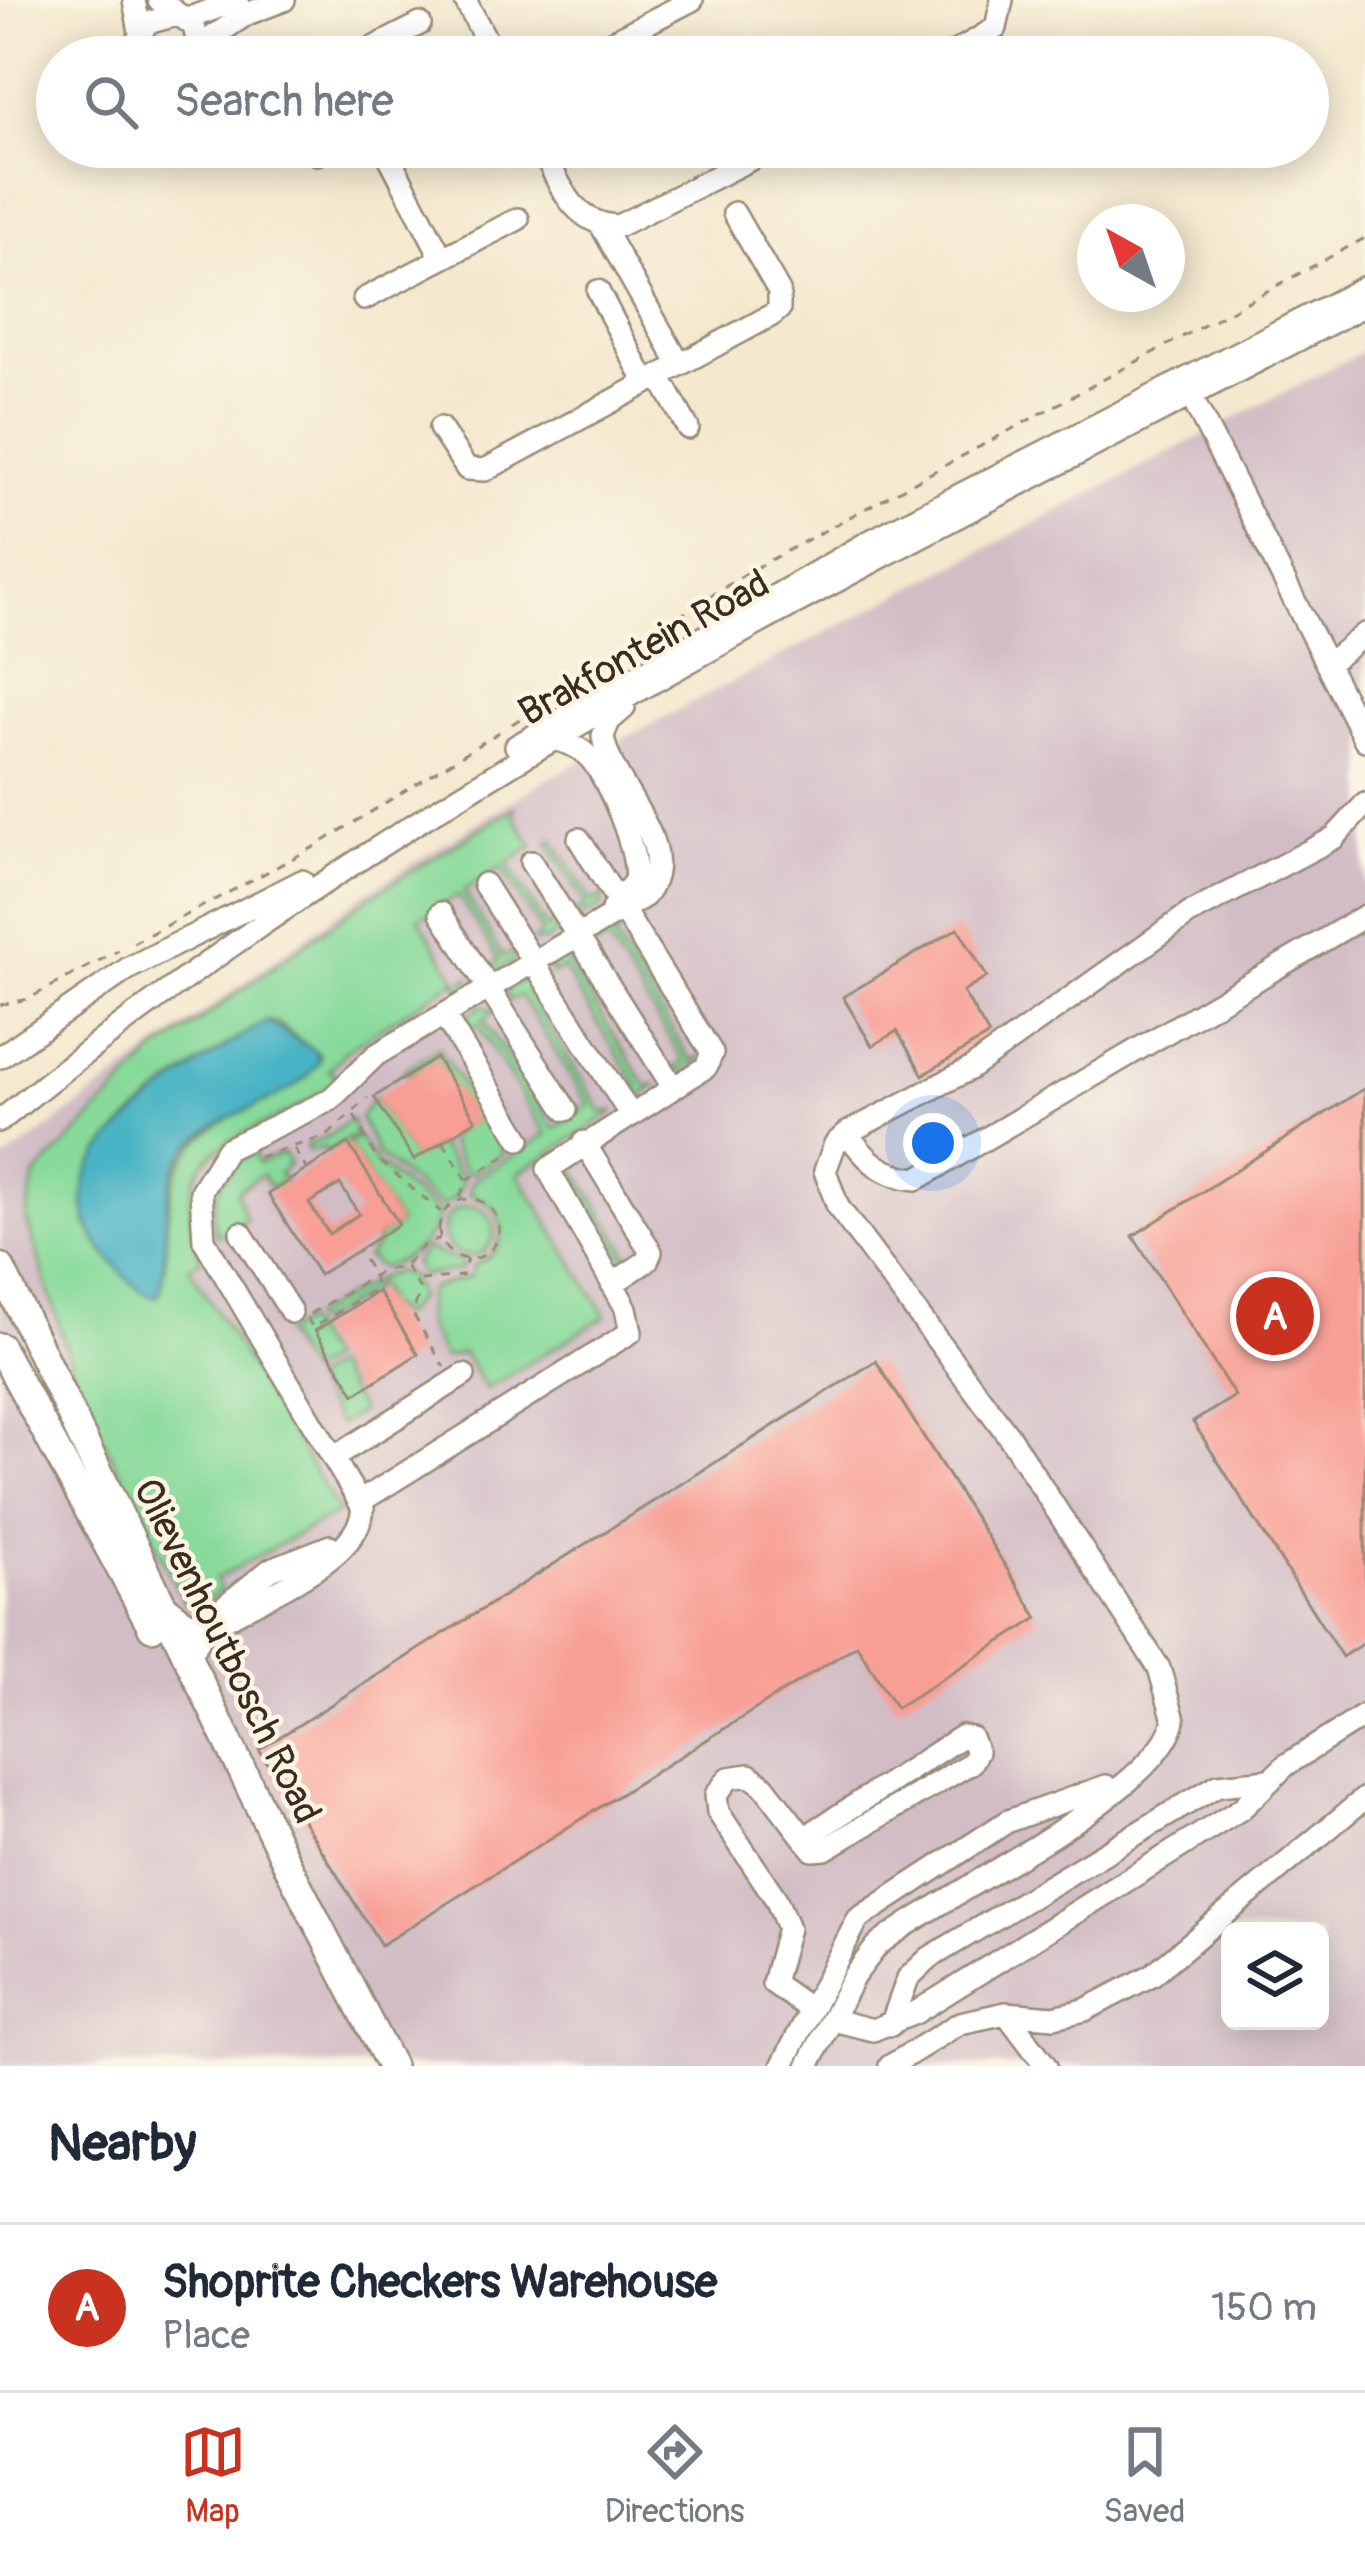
<!DOCTYPE html>
<html lang="en">
<head>
<meta charset="utf-8">
<style>
  :root { --surface:#fff; --page:#f6f6f7; --text:#1f2937; --muted:#747a83; --line:#e0e1e3; --accent:#c8321e }
  body { margin:0; font-family:Pangolin,sans-serif; background:var(--page); color:var(--text) }
  .controls { position:absolute; right:36px; bottom:36px; display:grid; overflow:hidden; border-radius:18px; box-shadow:0 6px 30px #0003 }
  .controls button { width:108px; height:108px; display:grid; place-items:center; padding:0; border:0; border-bottom:3px solid var(--line); background:var(--surface); color:var(--text); font:60px sans-serif }
  .compass { position:absolute; left:1077px; top:204px; width:108px; height:108px; border-radius:50%; background:var(--surface); box-shadow:0 6px 30px #0003; rotate:320deg }
  .you { position:absolute; left:933px; top:1143px; width:42px; height:42px; margin:-30px; border:9px solid #fff; border-radius:50%; background:#1a73e8; box-shadow:0 0 0 18px #1a73e833 }
  .badge { display:grid; place-items:center; width:78px; height:78px; border-radius:50%; background:var(--accent); color:#fff; font-size:39px; font-weight:700 }
  .pin { position:absolute; translate:-50% -50%; border:6px solid #fff; box-shadow:0 3px 12px #0006 }
  .list { margin:0; padding:0; list-style:none }
  h2 { display:flex; justify-content:space-between; align-items:center; height:156px; margin:0; padding:0 48px; font-size:51px }
  h2 small { font-size:39px; font-weight:400; color:var(--muted) }
  .list li { display:grid; grid-template-columns:78px 1fr auto; gap:36px; align-items:center; box-sizing:border-box; height:168px; padding:0 48px; border-top:3px solid var(--line) }
  .list b { display:block; font-size:45px; white-space:nowrap }
  .list p { margin:0; font-size:39px; white-space:nowrap; color:var(--muted) }
  .list em { font-size:39px; font-style:normal; color:var(--muted) }
  .icon { flex:none; width:66px; height:66px; fill:none; stroke:currentColor; stroke-width:2; stroke-linecap:round; stroke-linejoin:round }
  .map { position:relative; flex:none; width:1365px; height:2066px; overflow:hidden }
  .search { position:absolute; background:var(--surface); box-shadow:0 6px 30px #0003; left:36px; right:36px; top:36px; height:132px; display:flex; align-items:center; gap:30px; box-sizing:border-box; padding:0 42px; border-radius:66px; color:var(--muted); font-size:45px }
  .sheet { height:324px; background:var(--surface) }
  nav { display:flex; justify-content:space-around; align-items:center; box-sizing:border-box; height:168px; border-top:3px solid var(--line); background:var(--surface); font-size:33px; color:var(--muted) }
  nav a { display:grid; justify-items:center; gap:6px }
  nav .on { color:var(--accent) }
  .map>svg:first-child { display:block }
  .industrial { fill:#d2bdc6; fill-rule:evenodd }
  .green { fill:#88da9b; stroke:#62825c; stroke-width:3; fill-rule:evenodd }
  .water { fill:#48b4c5; stroke:#426f72; stroke-width:3 }
  .building { fill:#f89e94; fill-rule:evenodd }
  .lines { fill:none; stroke-linecap:round; stroke-linejoin:round }
  .minor-casing { stroke:#988a76; stroke-width:26 }
  .major-casing { stroke:#988a76; stroke-width:32 }
  .path { stroke:#988a76; stroke-width:3; stroke-dasharray:9 9; stroke-linecap:butt }
  .minor { stroke:#fff; stroke-width:21 }
  .major { stroke:#fff; stroke-width:27 }
  .labels { text-anchor:middle; dominant-baseline:central; stroke-width:9; stroke-linejoin:round; paint-order:stroke }
  .street-label { font-size:39px; fill:#3b2a1e; stroke:#fcf5e5 }
</style>
</head>
<body>
<div class="map">
<svg width="1365" height="2066" viewBox="0 0 1365 2066">
  <rect width="100%" height="100%" fill="#fcf5e5"/>
  <filter id="ink" filterUnits="userSpaceOnUse"><feTurbulence type="fractalNoise" baseFrequency=".00833" numOctaves="2"/><feDisplacementMap in="SourceGraphic" scale="24" xChannelSelector="R" yChannelSelector="G"/><feConvolveMatrix kernelMatrix="1 2 1 2 8 2 1 2 1" color-interpolation-filters="sRGB"/></filter>
  <filter id="wash" filterUnits="userSpaceOnUse"><feTurbulence type="fractalNoise" baseFrequency=".004" numOctaves="4" result="noise"/><feDisplacementMap in="SourceGraphic" scale="48" xChannelSelector="R" yChannelSelector="G"/><feGaussianBlur stdDeviation="2.7" result="paint"/><feColorMatrix in="noise" values="0 0 0 0 0 0 0 0 0 0 0 0 0 0 0 0 0 1.4 0 .05"/><feComposite in="paint" operator="in"/></filter>
  <g filter="url(#wash)">
    <rect width="100%" height="100%" fill="#f4e9cf"/>
    <path class="industrial" d="M1365,350V2066H0V1164L363,894L545,780ZM1230,1931H1320V2021H1230Z"/>
    <path class="green" d="M515,807L514,816L533,846L507,863L547,928L558,922L557,933L544,942L534,941L542,932L501,867L464,891L503,957L515,950L514,960L499,971L490,968L499,960L458,895L419,919L459,983L470,977L468,990L463,993L454,981L347,1050L329,1070L338,1077C274,1144 152,1125 201,1260L189,1267L339,1512L216,1579L221,1591L197,1607L185,1604L79,1389L26,1218L35,1176L154,1054L366,899ZM266,1021L277,1023L320,1055C302,1080 290,1086 263,1099C174,1144 167,1171 165,1269L87,1223C84,1203 81,1186 91,1167C122,1113 212,1053 266,1021Z
      M553,839L592,902L604,895L601,908L582,916L577,911L586,905L548,843Z
      M614,924L623,930L614,937L690,1059L703,1057L681,1072L674,1068L684,1061L608,941L597,947L594,937Z
      M570,951L578,957L569,964L646,1086L658,1084L636,1100L630,1096L639,1088L563,968L552,974L549,964Z
      M526,978L535,983L526,990L602,1112L615,1111L518,1174L606,1316L486,1389L463,1353L444,1358C429,1332 419,1319 430,1289L471,1276L474,1265C514,1250 509,1203 469,1194L473,1181L546,1134L477,1024L466,1030L465,1017L483,1005L494,1012L483,1020L554,1128L589,1105L520,995L509,1001L506,996L509,987Z
      M439,1048L504,1152L473,1174L465,1171L447,1139L475,1120L436,1058L408,1075L404,1070Z
      M374,1097L414,1159L439,1144L463,1181L456,1197L442,1207L378,1155L360,1118Z
      M351,1119L356,1134L326,1152L324,1148L309,1151L306,1145L329,1136Z
      M359,1137L375,1162L439,1214C432,1242 408,1260 381,1268L367,1257L378,1243L376,1239L399,1224L348,1143Z
      M254,1151L259,1163L283,1153L290,1163L279,1174L285,1179L270,1187L262,1175L237,1191L246,1221L216,1236C206,1199 223,1170 254,1151Z
      M572,1165L633,1261L628,1264L568,1168Z
      M444 1231a25 25 0 1 1 50 0a25 25 0 1 1-50 0Z
      M426,1248L462,1262L463,1269L421,1276L414,1262Z
      M397,1271L412,1278L418,1297L402,1316L387,1305L375,1279Z
      M371,1282L373,1289L315,1324L311,1317Z
      M304,1321L328,1360L307,1373L283,1334Z
      M333,1366L361,1411L339,1425L311,1380Z"/>
    <path class="water" d="M266,1021L316,1051L319,1061C293,1108 208,1107 179,1161C159,1198 169,1249 161,1289L157,1297C137,1294 122,1272 108,1257C88,1235 76,1200 89,1171C111,1122 219,1049 266,1021Z"/>
    <g id="blocks">
      <path class="building" d="M958,928L987,977L963,992L989,1035L923,1075L897,1031L872,1046L843,997Z
        M436,1058L476,1120L414,1160L374,1097Z
        M1365,1088V1642L1342,1657L1193,1422L1235,1396L1133,1236Z
        M348,1143L399,1224L319,1275L268,1194ZM340,1184L359,1214L329,1234L309,1203Z
        M378,1291L418,1354L355,1394L315,1331Z
        M876,1361L1038,1618L896,1708L857,1645L381,1945L259,1750Z"/>
    </g>
  </g>
  <g filter="url(#ink)">
    <use href="#blocks" fill-opacity="0" stroke="#988a76" stroke-width="3"/>
    <g class="lines">
      <g class="minor-casing">
        <path id="minor" d="M134,0L140,32
          M159,0L194,26L200,56
          M465,0L495,57
          M187,19L238,0
          M202,44L247,14L284,0
          M138,57L137,41L147,23L177,15
          M355,57L420,24
          M582,57L692,0
          M947,57L996,28L1002,0
          M384,147L442,258
          M541,147C559,182 572,225 618,226L775,147
          M317,154L331,147
          M601,225L680,365
          M598,291L646,383
          M364,299L518,219
          M659,376L688,428
          M1191,396L1365,740
          M440,428L467,469L485,470L772,315L779,309V291L734,213
          M1329,663L1365,634
          M555,739C567,743 580,747 589,757C608,777 640,854 635,881L612,909
          M516,746L870,541L1365,287
          M531,862L673,1087
          M484,884L630,1114
          M441,913L566,1110
          M445,1017L520,1139
          M0,1057L129,968L302,881
          M0,1121C411,781 896,551 1365,305
          M847,1133C867,1161 882,1176 917,1179L1365,916
          M584,1142L651,1252L647,1261L612,1284
          M241,1233L291,1312
          M336,1456L464,1375
          M361,1501L631,1332L626,1308L548,1169L706,1067L712,1053L579,839
          M163,1602L188,1623L207,1620L271,1569L330,1546
          M192,1670V1651L201,1636C241,1601 358,1568 363,1508L204,1240L201,1191L227,1149L330,1100L376,1055L645,896C685,846 610,788 603,736L609,721L624,708
          M804,1838L962,1736L971,1738L977,1752L971,1763L825,1849L813,1850L763,1785L749,1775L729,1778L716,1795L718,1812L776,1899L788,1928L773,1983L810,2009
          M1006,2013L1046,2066
          M833,2020L873,2030L915,2013L1241,1809L1286,1765L1365,1715
          M891,2025L908,1978L929,1958L1218,1785L1269,1780
          M782,2066L858,1919L1008,1821L1106,1786
          M808,2066L854,1976L877,1946C940,1894 1158,1795 1174,1720L1159,1668L1008,1435L838,1207L825,1171L835,1144L847,1133L970,1069L1189,914L1334,838L1365,804
          M890,2066L960,2023L1006,2013L1054,2017L1085,2010L1152,1975L1365,1798"/>
      </g>
      <g class="major-casing">
        <path id="major" d="M0,1267L288,1866L391,2066
          M0,1347L152,1627"/>
      </g>
      <path class="path" d="M512,724L750,571L1365,238
        M133,943L316,846L504,729
        M0,1005L28,999L119,950
        M354,1115L376,1158L441,1212
        M443,1142L467,1180L459,1199
        M294,1149L307,1170
        M259,1157L327,1136L368,1098
        M467,1180L506,1155
        M439 1229a30 30 0 1 1 60 0a30 30 0 1 1-60 0Z
        M406,1265L424,1245L440,1239
        M420,1280L462,1276L467,1259
        M310,1314L383,1270L406,1267L420,1289L413,1314L444,1367
        M307,1318L313,1328L375,1289L374,1276L358,1250"/>
      <use href="#minor" class="minor"/>
      <use href="#major" class="major"/>
    </g>
  </g>
  <g class="labels">
    <g class="street-label">
      <text transform="translate(644 648) rotate(-29)">Brakfontein Road</text>
      <text transform="translate(227 1651) rotate(64)">Olievenhoutbosch Road</text>
    </g>
  </g>
</svg>
<div class="controls">
<button><svg class="icon" aria-label="layers" viewBox="0 0 24 24"><path d="M12 4l9 5-9 5-9-5zM3 14l9 5 9-5"/></svg></button>
</div>
<svg class="compass" viewBox="-18 -18 36 36"><path d="M0-13l5 13h-10z" fill="#e53935"/><path d="M0 13l5-13h-10z" fill="#747a83"/></svg>
<div class="you"></div>
<div class="pin badge" style="left:1275px;top:1316px">A</div>
<div class="search"><svg class="icon" aria-label="search" viewBox="0 0 24 24"><circle cx="10" cy="10" r="6"/><path d="M15 15l6 6"/></svg>Search here</div>
</div>
<section class="sheet">
<h2>Nearby<small></small></h2>
<ul class="list">
<li><span class="badge">A</span><div><b>Shoprite Checkers Warehouse</b><p>Place</p></div><em>150 m</em></li>
</ul>
</section>
<nav>
<a class="on"><svg class="icon" aria-label="map" viewBox="0 0 24 24"><path d="M3 6l6-2 6 2 6-2v14l-6 2-6-2-6 2zM9 4v14M15 6v14"/></svg>Map</a>
<a><svg class="icon" aria-label="directions" viewBox="0 0 24 24"><path d="M12 3l9 9-9 9-9-9zM9 14v-3h6M13 9l2 2-2 2"/></svg>Directions</a>
<a><svg class="icon" aria-label="saved" viewBox="0 0 24 24"><path d="M7 4h10v16l-5-4-5 4z"/></svg>Saved</a>
</nav>
</body>
</html>
